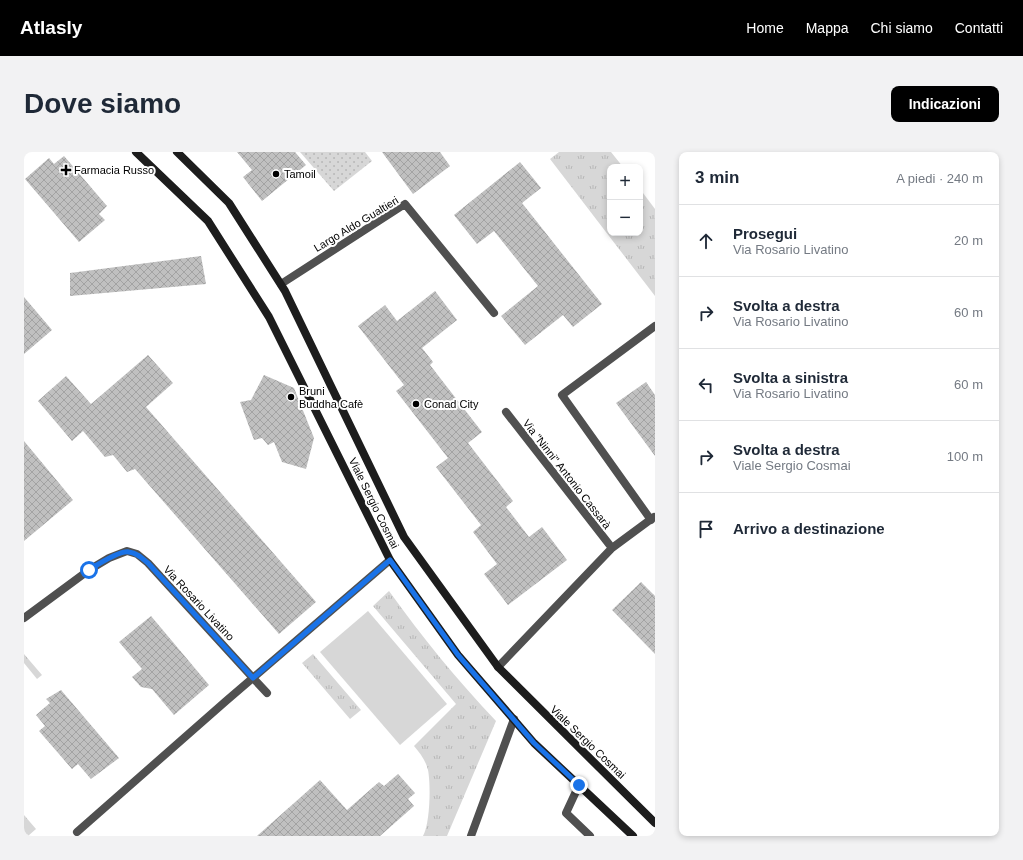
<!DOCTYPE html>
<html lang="it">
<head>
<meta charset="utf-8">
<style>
  :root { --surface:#fff; --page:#f2f2f3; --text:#1f2937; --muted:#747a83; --line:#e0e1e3; --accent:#000 }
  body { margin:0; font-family:Arial,sans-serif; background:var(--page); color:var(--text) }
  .controls { position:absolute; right:12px; top:12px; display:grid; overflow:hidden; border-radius:8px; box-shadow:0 2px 6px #0003 }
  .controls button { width:36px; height:36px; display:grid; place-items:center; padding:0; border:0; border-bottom:1px solid var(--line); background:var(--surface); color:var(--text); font:20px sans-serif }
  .stop { position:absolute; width:12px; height:12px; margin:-9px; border:3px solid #1a73e8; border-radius:50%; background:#fff }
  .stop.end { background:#1a73e8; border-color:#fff; box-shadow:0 1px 4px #0008 }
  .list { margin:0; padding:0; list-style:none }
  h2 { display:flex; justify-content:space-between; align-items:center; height:52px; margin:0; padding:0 16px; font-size:17px }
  h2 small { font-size:13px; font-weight:400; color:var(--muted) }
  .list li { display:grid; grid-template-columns:26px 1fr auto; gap:12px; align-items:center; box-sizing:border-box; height:72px; padding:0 16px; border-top:1px solid var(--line) }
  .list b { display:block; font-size:15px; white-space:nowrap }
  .list p { margin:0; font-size:13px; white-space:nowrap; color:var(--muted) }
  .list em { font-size:13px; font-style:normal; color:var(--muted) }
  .icon { flex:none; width:22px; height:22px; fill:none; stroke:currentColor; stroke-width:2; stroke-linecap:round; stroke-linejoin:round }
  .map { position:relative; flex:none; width:631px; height:684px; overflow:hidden; border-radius:8px }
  header { display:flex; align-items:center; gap:24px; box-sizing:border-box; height:56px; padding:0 20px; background:var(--accent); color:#fff }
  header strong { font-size:19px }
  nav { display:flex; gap:22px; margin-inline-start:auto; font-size:14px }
  .intro { display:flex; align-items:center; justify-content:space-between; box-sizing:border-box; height:96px; padding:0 24px }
  h1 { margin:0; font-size:28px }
  .button { padding:10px 18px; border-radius:8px; background:var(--accent); color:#fff; font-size:14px; font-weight:700 }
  main { display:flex; gap:24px; padding:0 24px }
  aside { flex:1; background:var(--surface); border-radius:8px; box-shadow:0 2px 6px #0003 }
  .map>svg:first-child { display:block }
  .grass { fill:url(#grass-tufts) }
  .park { fill:url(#park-dots) }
  .pitch { fill:#d7d7d7 }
  .building { fill:url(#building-cross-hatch) }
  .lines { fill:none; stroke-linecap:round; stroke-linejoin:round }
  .lane { stroke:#505050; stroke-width:8 }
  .street { stroke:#505050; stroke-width:8 }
  .secondary { stroke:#1d1d1d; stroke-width:8 }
  .route { stroke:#1a73e8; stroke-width:5 }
  .poi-dot { fill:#000; stroke:#fff; stroke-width:1.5 }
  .labels { text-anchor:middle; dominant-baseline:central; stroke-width:4; stroke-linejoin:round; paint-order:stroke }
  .poi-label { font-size:11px; fill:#000; stroke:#fff; text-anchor:start }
  .street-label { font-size:11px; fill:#000; stroke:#fff }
</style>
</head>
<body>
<header>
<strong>Atlasly</strong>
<nav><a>Home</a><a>Mappa</a><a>Chi siamo</a><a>Contatti</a></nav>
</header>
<div class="intro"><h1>Dove siamo</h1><a class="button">Indicazioni</a></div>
<main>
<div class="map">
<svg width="631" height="684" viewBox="0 0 631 684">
  <defs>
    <pattern id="grass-tufts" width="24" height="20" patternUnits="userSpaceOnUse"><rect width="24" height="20" fill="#d7d7d7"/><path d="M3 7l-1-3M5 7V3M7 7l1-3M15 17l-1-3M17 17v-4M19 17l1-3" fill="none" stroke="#b7b7b7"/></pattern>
    <pattern id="park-dots" width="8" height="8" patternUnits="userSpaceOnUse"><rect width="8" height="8" fill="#d7d7d7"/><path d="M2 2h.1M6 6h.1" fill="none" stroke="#b7b7b7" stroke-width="1.8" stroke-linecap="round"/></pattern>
    <pattern id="building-cross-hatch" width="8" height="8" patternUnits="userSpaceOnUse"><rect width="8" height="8" fill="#c0c0c0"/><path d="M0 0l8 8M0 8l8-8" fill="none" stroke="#a3a3a3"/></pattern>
  </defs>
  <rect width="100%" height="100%" fill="#fff"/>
  <path class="grass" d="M535,0H587L599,15H586V81H616V37L631,57V144L526,7Z
    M365,439C398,485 433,528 472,569L423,684H399C406,672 407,633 404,618C402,609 396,601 390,594L432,552L349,454Z
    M0,502L18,523L13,527L0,511Z
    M289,502L337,558L326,567L278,511Z
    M0,663L12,677L4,684H0Z"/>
  <path class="park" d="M276,0H341L348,9L310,39Z"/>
  <path class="pitch" d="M344,459L423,552L376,593L296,500Z"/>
  <path class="building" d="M213,0H271L282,13L238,49L219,25L228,18Z
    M358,0H416L426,14L389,42Z
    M40,4L83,54L75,62L81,68L55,90L1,27L25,6L30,12Z
    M496,10L517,36L498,51L578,152L549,175L539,163L501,193L477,164L514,134L470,79L453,92L430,63Z
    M177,104L182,132L46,144V121Z
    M411,139L433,168L398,196L409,210L406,213L458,280L444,291L489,349L482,355L505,385L518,375L543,408L484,453L460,422L473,412L449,380L457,373L412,315L424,306L372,239L380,233L334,174L361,153L373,169Z
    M0,145L28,178L0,202Z
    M124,203L149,231L122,255L292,450L255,482L111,317L103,320L89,303L81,305L59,279L48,289L14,249L42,224L67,252Z
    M240,223L270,236L290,286L282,317L258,310L250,290L244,293L238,286L230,288L216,250L227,248Z
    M622,230L631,243V304L592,251Z
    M0,289L49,348L0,389Z
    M617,430L631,444V502L588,458Z
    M127,464L185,533L150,563L128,537L117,535L108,525L118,517L95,490Z
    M37,538L95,606L67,627L54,612L48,617L15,579L21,574L12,563L26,551L22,547Z
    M374,622L391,641L384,647L390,654L356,684H233L296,628L323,658L355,630L360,634Z"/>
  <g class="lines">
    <path class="lane" d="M229,526L243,541
      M555,633L542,661L566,684"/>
    <path class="street" d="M257,132L381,52L470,161
      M482,260L588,396
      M627,368L538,243L631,174
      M0,466L65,418L85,406L103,399L113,402L124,411L229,526
      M474,515L588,396L630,365
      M53,680L202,549L366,408
      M447,684L490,567"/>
    <path class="secondary" d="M112,0L184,69L245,165L366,408L434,503L510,591L609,684
      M153,0L205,51L261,139L380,385L474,515L631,671"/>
  </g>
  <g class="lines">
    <path class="route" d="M65,418C73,413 96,398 105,400C113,401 118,406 124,411L229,526L366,408L434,503L510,591L555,633"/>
  </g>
  <g class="poi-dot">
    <path d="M40 12h4v4h4v4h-4v4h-4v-4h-4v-4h4z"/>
    <circle cx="252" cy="22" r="4"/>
    <circle cx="267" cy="245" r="4"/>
    <circle cx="392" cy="252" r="4"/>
  </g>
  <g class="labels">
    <g class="poi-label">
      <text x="50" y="18">Farmacia Russo</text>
      <text x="260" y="22">Tamoil</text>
      <text x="275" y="239">Bruni<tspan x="275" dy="13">Buddha Cafè</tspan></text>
      <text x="400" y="252">Conad City</text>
    </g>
    <g class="street-label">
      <text transform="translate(332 72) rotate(-31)">Largo Aldo Gualtieri</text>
      <text transform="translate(543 322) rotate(52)">Via "Ninni" Antonio Cassarà</text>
      <text transform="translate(350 351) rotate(64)">Viale Sergio Cosmai</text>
      <text transform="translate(175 451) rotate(47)">Via Rosario Livatino</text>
      <text transform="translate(564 590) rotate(44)">Viale Sergio Cosmai</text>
    </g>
  </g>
</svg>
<div class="controls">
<button>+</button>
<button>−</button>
</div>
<div class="stop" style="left:65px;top:418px"></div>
<div class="stop end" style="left:555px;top:633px"></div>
</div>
<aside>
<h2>3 min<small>A piedi · 240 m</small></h2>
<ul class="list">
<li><svg class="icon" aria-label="ahead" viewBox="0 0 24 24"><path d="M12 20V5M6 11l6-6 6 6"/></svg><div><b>Prosegui</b><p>Via Rosario Livatino</p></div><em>20 m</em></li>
<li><svg class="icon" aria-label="right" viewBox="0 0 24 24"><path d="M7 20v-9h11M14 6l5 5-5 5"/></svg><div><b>Svolta a destra</b><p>Via Rosario Livatino</p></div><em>60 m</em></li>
<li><svg class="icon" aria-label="left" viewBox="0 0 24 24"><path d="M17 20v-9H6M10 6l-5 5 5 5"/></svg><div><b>Svolta a sinistra</b><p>Via Rosario Livatino</p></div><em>60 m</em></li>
<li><svg class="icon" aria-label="right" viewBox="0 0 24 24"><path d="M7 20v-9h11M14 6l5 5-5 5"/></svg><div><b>Svolta a destra</b><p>Viale Sergio Cosmai</p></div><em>100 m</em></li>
<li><svg class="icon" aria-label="arrive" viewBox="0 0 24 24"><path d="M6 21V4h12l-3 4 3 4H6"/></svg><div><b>Arrivo a destinazione</b></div></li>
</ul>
</aside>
</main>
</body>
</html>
